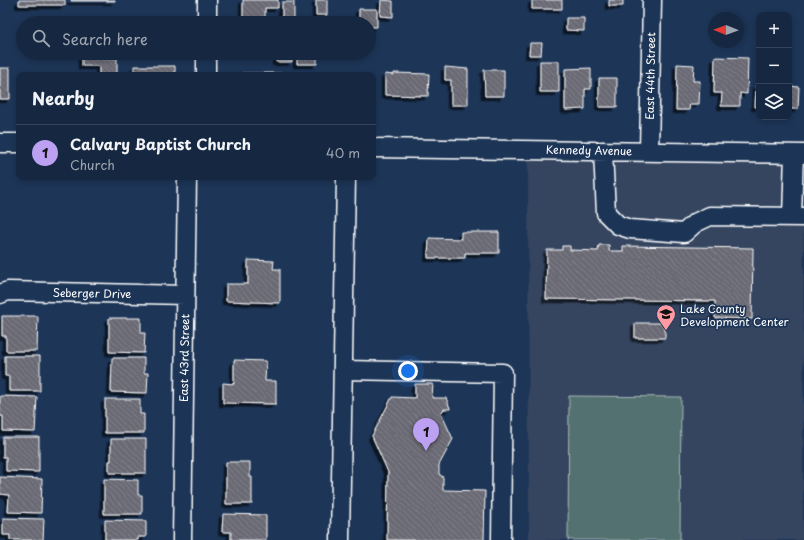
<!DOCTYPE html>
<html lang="en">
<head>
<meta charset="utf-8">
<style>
  :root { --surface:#162841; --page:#1f3048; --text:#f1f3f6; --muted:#9ea6b1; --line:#35445a; --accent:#bca0f2 }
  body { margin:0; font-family:"Playpen Sans",sans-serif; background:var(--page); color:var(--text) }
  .controls { position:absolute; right:12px; top:12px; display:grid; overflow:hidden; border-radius:8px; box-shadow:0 2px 6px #0003 }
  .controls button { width:36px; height:36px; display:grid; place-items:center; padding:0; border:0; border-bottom:1px solid var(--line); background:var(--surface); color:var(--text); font:20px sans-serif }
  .compass { position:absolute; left:708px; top:12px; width:36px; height:36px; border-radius:50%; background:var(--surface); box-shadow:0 2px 6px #0003; rotate:271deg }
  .you { position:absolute; left:408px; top:371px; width:14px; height:14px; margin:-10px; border:3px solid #fff; border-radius:50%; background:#1a73e8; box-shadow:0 0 0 6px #1a73e833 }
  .badge { display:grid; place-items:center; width:26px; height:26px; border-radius:50%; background:var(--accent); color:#111; font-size:13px; font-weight:700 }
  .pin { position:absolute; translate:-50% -33px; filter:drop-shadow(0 1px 2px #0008) }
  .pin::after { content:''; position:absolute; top:21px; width:14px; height:12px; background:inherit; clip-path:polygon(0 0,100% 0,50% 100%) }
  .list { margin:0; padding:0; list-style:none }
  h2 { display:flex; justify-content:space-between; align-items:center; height:52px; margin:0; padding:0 16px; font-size:17px }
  h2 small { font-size:13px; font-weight:400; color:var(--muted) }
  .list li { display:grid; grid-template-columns:26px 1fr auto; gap:12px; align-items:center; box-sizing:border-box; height:56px; padding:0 16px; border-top:1px solid var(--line) }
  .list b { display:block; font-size:15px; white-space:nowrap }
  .list p { margin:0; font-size:13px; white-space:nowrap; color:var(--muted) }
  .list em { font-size:13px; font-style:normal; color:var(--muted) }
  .icon { flex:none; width:22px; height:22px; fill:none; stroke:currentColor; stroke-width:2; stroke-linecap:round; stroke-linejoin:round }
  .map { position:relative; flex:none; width:804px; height:540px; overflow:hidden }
  .search { position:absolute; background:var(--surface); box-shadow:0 2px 6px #0003; left:16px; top:16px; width:360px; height:44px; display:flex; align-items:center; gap:10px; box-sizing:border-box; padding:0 14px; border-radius:22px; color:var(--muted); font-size:15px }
  .panel { position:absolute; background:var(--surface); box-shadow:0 2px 6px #0003; left:16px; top:72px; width:360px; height:108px; border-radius:8px }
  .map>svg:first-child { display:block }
  .built { fill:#344560 }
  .green { fill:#537170; stroke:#a9b8b8 }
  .building { fill:url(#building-back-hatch); stroke:#fff; filter:url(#shadow) }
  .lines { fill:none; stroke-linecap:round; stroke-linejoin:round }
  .minor-casing { stroke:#fff; stroke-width:21 }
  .minor { stroke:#1d3557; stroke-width:18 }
  .labels { text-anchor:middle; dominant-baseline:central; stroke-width:3.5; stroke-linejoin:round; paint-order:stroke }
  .street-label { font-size:11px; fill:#fff; stroke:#1d3557 }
  .poi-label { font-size:11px; fill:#fff; stroke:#1d3557; text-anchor:start }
</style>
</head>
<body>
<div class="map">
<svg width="804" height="540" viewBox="0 0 804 540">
  <defs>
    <pattern id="building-back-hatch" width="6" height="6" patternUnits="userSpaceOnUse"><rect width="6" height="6" fill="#6b6a74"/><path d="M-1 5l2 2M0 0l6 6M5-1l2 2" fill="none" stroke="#818089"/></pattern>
    <filter id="shadow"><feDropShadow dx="-3.5" dy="3.5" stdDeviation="0" flood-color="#0009"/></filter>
  </defs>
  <rect width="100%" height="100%" fill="#1d3557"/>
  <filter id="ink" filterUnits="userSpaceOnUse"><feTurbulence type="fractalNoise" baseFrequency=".025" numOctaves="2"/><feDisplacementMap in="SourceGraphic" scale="8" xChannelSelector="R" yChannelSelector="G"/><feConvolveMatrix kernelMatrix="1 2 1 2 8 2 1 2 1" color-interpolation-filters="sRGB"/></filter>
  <g filter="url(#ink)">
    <path class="built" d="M528,149L804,154L803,540H529Z"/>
    <path class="green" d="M569,396L681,397L680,540H568Z"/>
    <path class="building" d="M19,0H65V5H19Z
      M71,0H115V1H71Z
      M243,0H278V8H265V23H243Z
      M316,0H327V15H316Z
      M381,0L393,1V17L380,16Z
      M532,0H562V9H532Z
      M609,0H623V6H609Z
      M282,2H294V20H282Z
      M359,9H377V27H369V23H359Z
      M566,18H584V31L566,30Z
      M530,43H542L541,55H529Z
      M82,53H100V58H117V75H99V66H82Z
      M276,53H292V62H276Z
      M297,53H317V64H297Z
      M715,57L748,58L747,94L740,93V106H721L722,93H714Z
      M540,61H559V92H540Z
      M677,64L694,65L693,81H700L699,104H690L689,110H676Z
      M134,66H175V75H134Z
      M445,67L468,69V105H451V80H445Z
      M0,68H10V99H0Z
      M591,68V89H585V109L565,110V69Z
      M484,70H504V96H485Z
      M242,73H281V75H242Z
      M394,73L429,74L428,96L385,95V74L394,75Z
      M599,78H617V107H599Z
      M756,85H759V107H755Z
      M789,86L799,87L798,109H789Z
      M461,232H499V253H465V258H428L429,238L461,239Z
      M599,245H609V251H623V246L753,248L752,319L715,318V301L546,299L547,250H562V246H570V250L598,251Z
      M248,260L274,261L273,269H280V303L226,301V284H248Z
      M2,316H38L37,351H6V336H2Z
      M109,318H141V333H145L144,353L109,352Z
      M635,323H665V338H635Z
      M5,356H40V391H9V376H5Z
      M112,358H144V373H148L147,393L111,392Z
      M234,360L266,361L265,381H276V404L223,403V383L234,384Z
      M415,384H433L432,398H446L450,408V409H444L441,413L453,439L439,465V474L443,477V490L485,491L484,540H387L388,472L372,436L392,397L415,398Z
      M0,396L37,397L35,432L3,431V416H0Z
      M105,399H140V414H144V433H105Z
      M3,437H39V472L6,471V457H3Z
      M111,439H146V473H109V461H111Z
      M226,462H250V477H252V504H226Z
      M0,477L42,479L41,513L8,512L9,495L0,494Z
      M104,479L138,480V495H142V514H104Z
      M223,514L266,515V540H231V532H222Z
      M3,518L44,519L43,540H10V535H3Z
      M105,520L146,521V537H138V540H105Z"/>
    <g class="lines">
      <g class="minor-casing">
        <path id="minor" d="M207,23V0
          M206,75V53
          M0,143H19
          M373,148L804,154
          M603,151L606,213L618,225L630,229L684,233L695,223L710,216L804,217
          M649,152L652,0
          M792,217L794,154
          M0,294L8,291L185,295
          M343,370L503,373L501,540
          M182,540L187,177
          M340,540L346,177"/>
      </g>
      <use href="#minor" class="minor"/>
    </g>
  </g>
  <defs>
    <g id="school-pin" transform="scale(1)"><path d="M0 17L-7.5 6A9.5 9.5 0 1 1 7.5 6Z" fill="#ff9aa2" stroke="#1d3557"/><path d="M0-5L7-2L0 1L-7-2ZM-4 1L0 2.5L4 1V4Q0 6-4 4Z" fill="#111"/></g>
  </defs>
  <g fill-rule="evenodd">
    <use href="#school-pin" x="666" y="314"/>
  </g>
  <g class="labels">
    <g class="street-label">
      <text transform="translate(650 76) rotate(-89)">East 44th Street</text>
      <text transform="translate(589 150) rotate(1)">Kennedy Avenue</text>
      <text transform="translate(92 293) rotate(1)">Seberger Drive</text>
      <text transform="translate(184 358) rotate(-89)">East 43rd Street</text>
    </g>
    <g class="poi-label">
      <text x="680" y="308">Lake County<tspan x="680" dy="13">Development Center</tspan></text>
    </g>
  </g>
</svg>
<div class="controls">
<button>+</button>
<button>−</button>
<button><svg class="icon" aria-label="layers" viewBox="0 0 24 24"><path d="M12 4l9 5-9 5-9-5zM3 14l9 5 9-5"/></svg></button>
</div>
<svg class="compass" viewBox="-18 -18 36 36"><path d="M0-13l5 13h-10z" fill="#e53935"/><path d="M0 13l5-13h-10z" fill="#9ea6b1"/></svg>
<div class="you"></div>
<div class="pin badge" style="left:426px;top:451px">1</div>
<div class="search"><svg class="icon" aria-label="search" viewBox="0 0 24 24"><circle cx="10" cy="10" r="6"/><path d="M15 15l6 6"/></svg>Search here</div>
<section class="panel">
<h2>Nearby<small></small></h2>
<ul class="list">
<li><span class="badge">1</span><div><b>Calvary Baptist Church</b><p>Church</p></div><em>40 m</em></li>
</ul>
</section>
</div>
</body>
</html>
